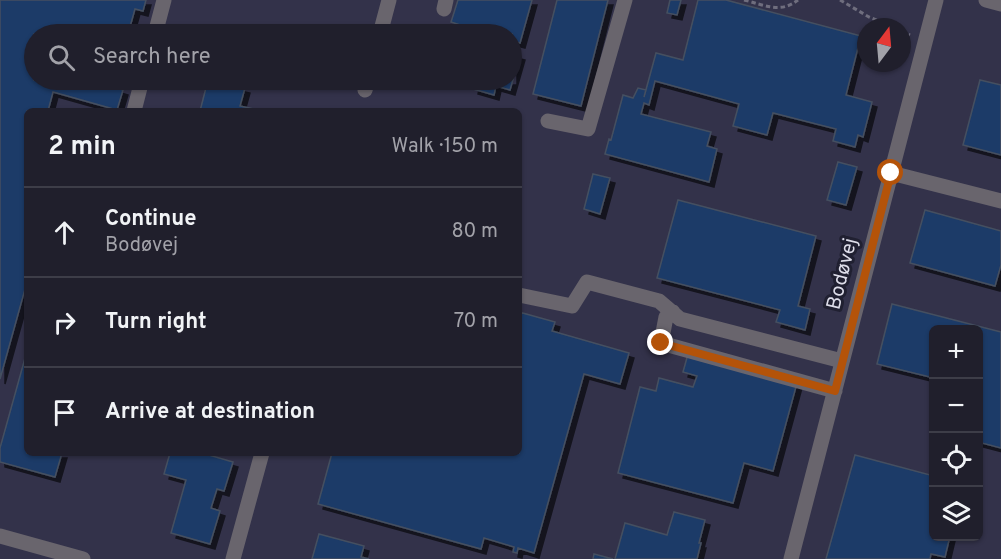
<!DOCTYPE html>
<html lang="en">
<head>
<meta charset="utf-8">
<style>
  :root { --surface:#201f2c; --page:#282734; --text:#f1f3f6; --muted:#a2a2a9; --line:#3d3d48 }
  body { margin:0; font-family:Overpass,sans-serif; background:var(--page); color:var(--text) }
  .controls { position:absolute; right:18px; bottom:18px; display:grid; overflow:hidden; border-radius:9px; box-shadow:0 2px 4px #0004 }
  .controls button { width:54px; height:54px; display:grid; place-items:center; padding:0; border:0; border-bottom:2px solid var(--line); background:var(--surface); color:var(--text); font:30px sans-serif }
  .compass { position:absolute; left:857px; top:18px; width:54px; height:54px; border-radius:50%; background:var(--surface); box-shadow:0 2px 4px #0004; rotate:16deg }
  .stop { position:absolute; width:18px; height:18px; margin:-14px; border:4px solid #b45309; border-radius:50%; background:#fff }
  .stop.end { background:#b45309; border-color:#fff; box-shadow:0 2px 6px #0008 }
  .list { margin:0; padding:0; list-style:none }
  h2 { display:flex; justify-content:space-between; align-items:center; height:78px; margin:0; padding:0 24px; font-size:26px }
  h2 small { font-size:20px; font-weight:400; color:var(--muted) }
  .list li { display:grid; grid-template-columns:39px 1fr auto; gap:18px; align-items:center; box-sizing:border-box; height:90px; padding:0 24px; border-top:2px solid var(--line) }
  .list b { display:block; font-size:22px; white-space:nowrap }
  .list p { margin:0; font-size:20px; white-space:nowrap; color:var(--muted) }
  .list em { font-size:20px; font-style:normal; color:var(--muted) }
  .icon { flex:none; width:33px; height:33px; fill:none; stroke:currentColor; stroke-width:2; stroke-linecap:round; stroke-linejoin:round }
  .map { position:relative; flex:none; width:1001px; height:559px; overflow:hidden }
  .search { position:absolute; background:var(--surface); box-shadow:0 2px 4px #0004; left:24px; top:24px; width:498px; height:66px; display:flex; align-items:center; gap:15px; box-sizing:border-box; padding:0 21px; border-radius:33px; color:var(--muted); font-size:22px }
  .panel { position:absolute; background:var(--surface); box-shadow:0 2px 4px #0004; left:24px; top:108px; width:498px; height:348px; border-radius:9px }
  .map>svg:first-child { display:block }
  .built { fill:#33324a; fill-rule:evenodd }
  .building { fill:#1d3a67; stroke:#455061; stroke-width:1.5; filter:url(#shadow) }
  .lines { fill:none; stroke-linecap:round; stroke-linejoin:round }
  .path { stroke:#6f6e7e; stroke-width:3; stroke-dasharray:4.5 3; stroke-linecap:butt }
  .minor { stroke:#69656d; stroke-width:15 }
  .route { stroke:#b45309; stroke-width:8 }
  .labels { text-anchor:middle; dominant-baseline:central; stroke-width:6; stroke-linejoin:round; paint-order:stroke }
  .street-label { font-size:20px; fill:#dddde9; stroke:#202031 }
</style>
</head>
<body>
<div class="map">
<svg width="1001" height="559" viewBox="0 0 1001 559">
  <defs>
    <filter id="shadow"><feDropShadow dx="5" dy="5" stdDeviation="0" flood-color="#0009"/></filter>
  </defs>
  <rect width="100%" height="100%" fill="#2a293b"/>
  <path class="built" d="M0,0H1001V559H0ZM866,27H902V63H866ZM34,34H512V80H34ZM27,111H519V453H27ZM934,330H978V536H934Z"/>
  <path class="building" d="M0,0H146L143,11L135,9L128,34H34V80H124L123,84L115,82L113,87L123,90L117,110L53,92L48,111H27V282L0,379Z
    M458,0H532L520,43L512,41V34H488L451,22Z
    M557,0H608L581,106L533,94Z
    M670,0H681L677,15L667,13Z
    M698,0H726L861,36L846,95L872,102L863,137L858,135L855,147L833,141L836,129L773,113L767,135L733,126L739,104L655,81L649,105L644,103L641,114L711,132L707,146L717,149L709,182L605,154L609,139L611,140L623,95L633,98L638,88L646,90L644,97L656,53L683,60Z
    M416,26L445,34H413Z
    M512,53L520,55L510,90L496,86L494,95L473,89L475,80H473H512Z
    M208,80L245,88L240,106L262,111H200Z
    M980,80L1001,85V155L963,145Z
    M838,162L857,167L846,205L827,200Z
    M593,174L610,178L600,214L584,209Z
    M678,200L816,236L798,306L810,309L805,330L776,322L780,310L657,278Z
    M925,210L1001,231V265L995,286L910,263Z
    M892,304L1001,332V448L978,442V330H934V378L877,364Z
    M519,312L555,322L552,331L629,353L620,384L584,374L534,553L518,548L517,553L513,552L514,547L484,538L481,549L318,504L332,453H519Z
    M27,351V453H62L55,477L0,462V448Z
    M688,354L797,383L773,471L744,463L733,503L618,473L640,387L656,391L659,378L693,387L697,376L683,372Z
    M170,453H202L233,462L224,491L217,489L211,508L220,511L210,544L171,533L186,480L164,474Z
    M855,455L934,476V536H950L945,557L931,554L930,559H826Z
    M674,512L705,520L699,543H701L697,559H615L625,523L667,535Z
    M319,534L364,546L361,557L369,559H312Z
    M594,554L613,559H593Z"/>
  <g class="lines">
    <path class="path" d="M744,0C765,5 780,14 798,0
      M840,0L869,17L893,27
      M902,31L910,35"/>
    <path class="minor" d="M986,0L1001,4
      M444,9L446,0
      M155,34L164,0
      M380,34L389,0
      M365,90L368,80
      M134,111L142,80
      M548,121L588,129L625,0
      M891,173L1001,201
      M519,295L572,306L587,282L659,301L680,319L842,361
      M673,312L666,317L661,343L835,391
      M0,536L83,559
      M233,559L262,453
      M791,559L936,0"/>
  </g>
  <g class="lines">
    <path class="route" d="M661,343L835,391L891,173"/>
  </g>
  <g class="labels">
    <g class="street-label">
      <text transform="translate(843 274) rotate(-76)">Bodøvej</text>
    </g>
  </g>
</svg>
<div class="controls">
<button>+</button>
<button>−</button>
<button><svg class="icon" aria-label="locate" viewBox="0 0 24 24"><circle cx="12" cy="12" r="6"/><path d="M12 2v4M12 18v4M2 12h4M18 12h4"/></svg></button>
<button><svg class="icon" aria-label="layers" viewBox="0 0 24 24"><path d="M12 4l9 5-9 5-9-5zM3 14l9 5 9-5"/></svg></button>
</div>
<svg class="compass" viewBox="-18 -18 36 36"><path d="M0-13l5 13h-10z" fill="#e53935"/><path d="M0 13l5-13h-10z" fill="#a2a2a9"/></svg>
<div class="stop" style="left:891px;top:173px"></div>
<div class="stop end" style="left:661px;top:343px"></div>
<div class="search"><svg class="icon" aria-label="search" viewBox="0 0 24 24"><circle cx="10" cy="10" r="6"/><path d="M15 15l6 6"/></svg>Search here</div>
<section class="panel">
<h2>2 min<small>Walk · 150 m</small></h2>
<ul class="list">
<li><svg class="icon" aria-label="ahead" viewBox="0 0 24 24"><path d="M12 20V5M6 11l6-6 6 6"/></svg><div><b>Continue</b><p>Bodøvej</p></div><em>80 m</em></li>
<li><svg class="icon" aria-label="right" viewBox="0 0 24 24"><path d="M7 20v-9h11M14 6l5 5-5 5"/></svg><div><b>Turn right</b></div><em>70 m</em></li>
<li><svg class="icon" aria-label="arrive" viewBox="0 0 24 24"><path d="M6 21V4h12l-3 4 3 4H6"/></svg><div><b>Arrive at destination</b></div></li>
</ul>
</section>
</div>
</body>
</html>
